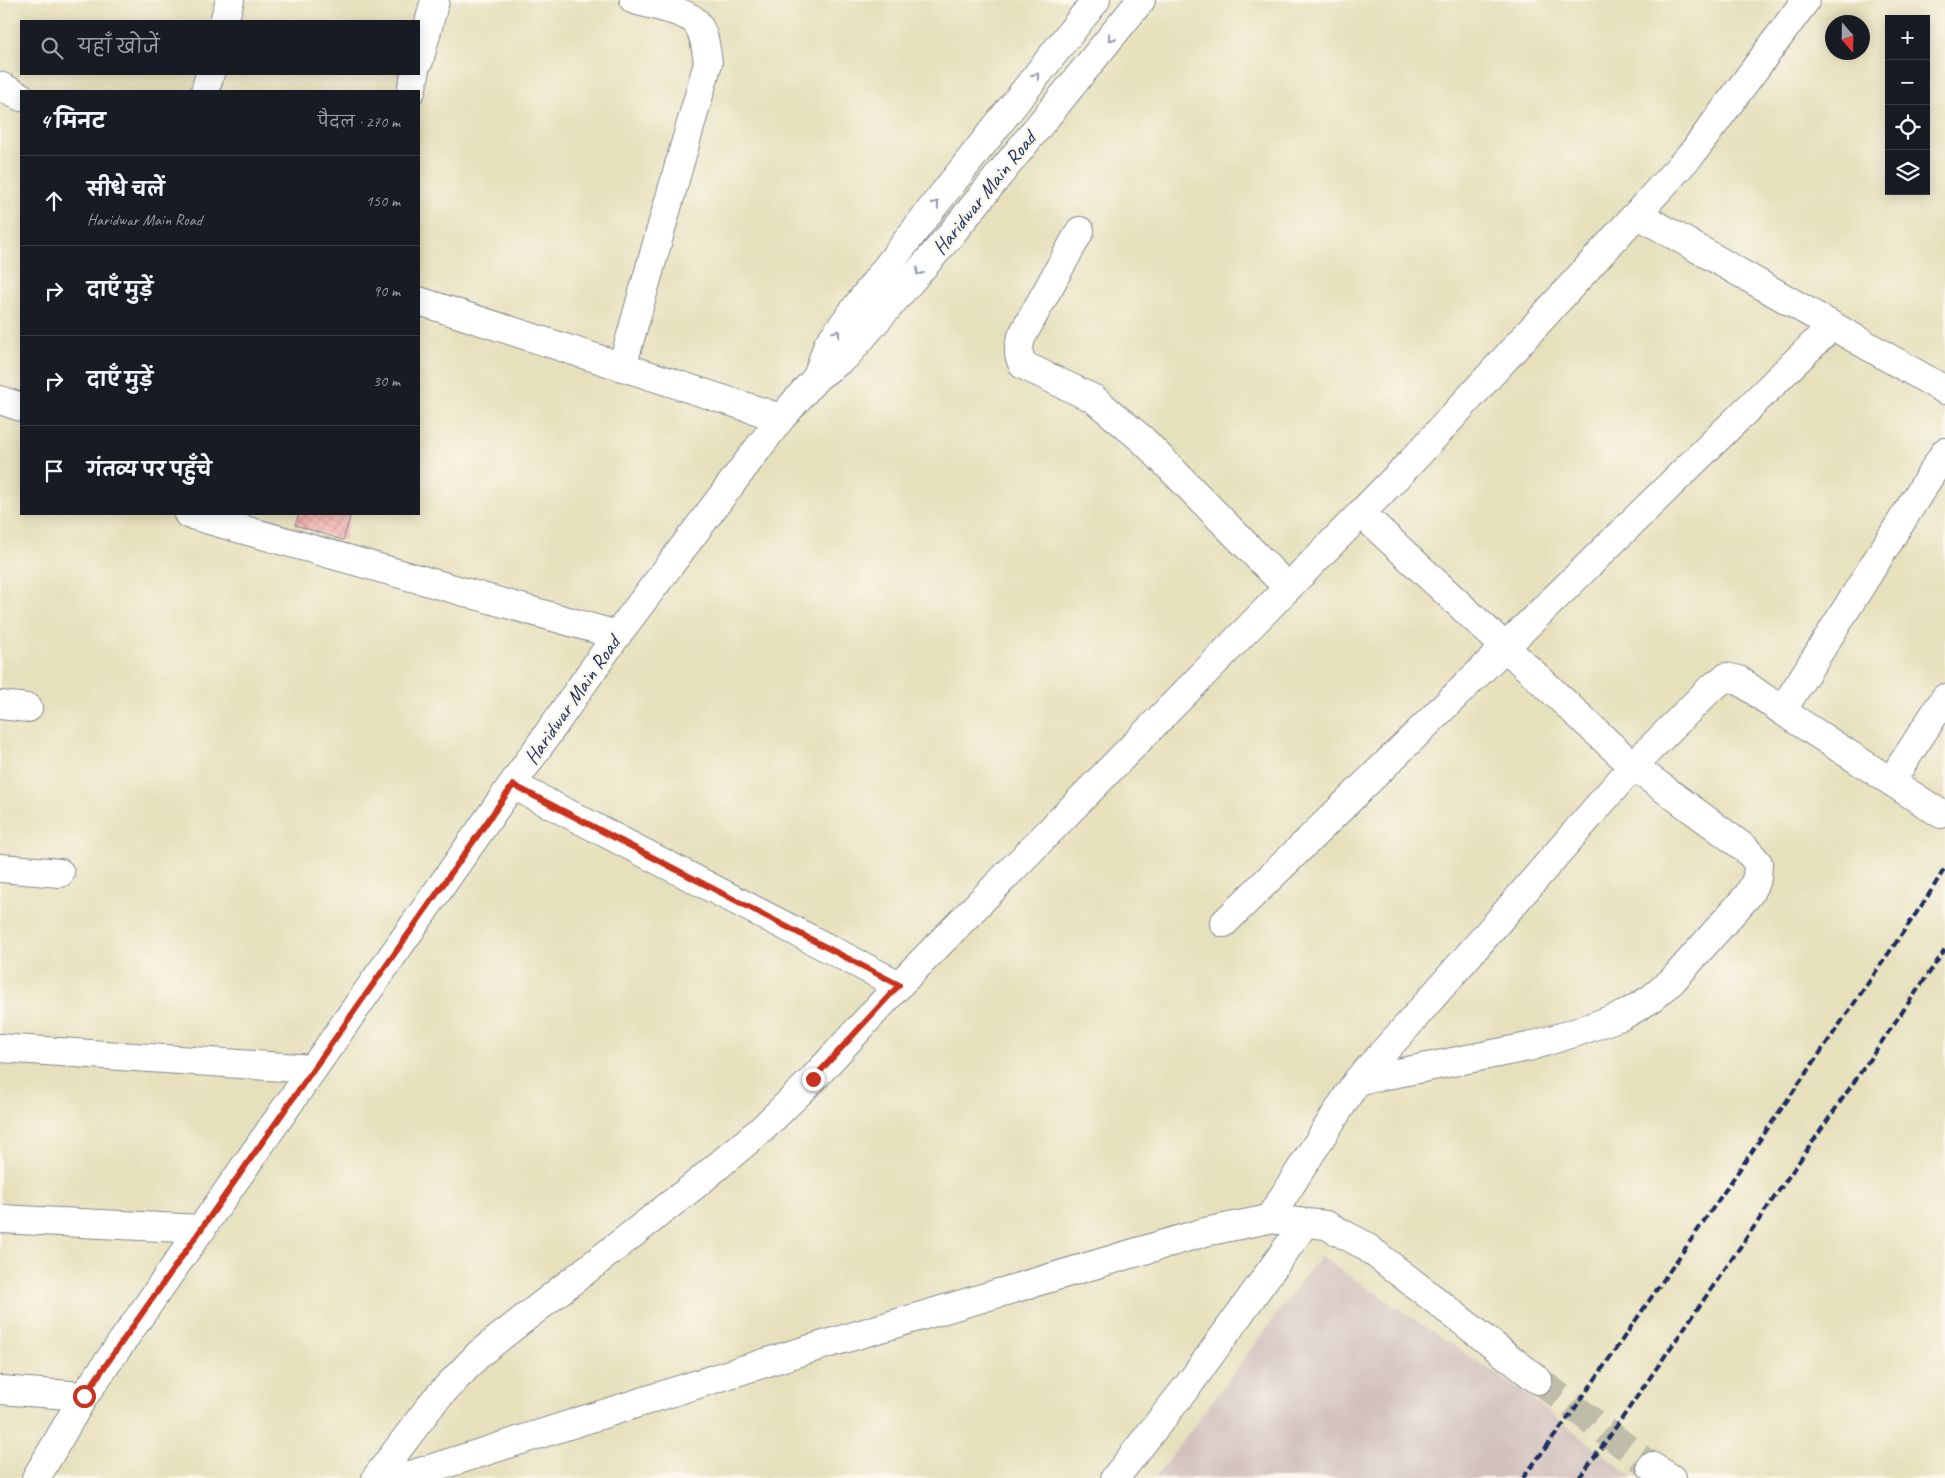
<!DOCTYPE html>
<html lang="hi">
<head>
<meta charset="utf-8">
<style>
  :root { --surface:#171b24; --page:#20242c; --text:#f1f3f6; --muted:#9ea1a6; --line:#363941 }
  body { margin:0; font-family:Caveat,"Playpen Sans Deva",sans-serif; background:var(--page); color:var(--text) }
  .controls { position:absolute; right:15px; top:15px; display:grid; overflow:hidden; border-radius:0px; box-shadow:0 2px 12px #0003 }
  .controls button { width:45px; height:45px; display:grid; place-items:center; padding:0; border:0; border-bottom:1px solid var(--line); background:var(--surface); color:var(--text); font:25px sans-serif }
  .compass { position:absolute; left:1825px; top:15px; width:45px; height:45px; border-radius:50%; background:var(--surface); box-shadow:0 2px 12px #0003; rotate:160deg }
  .stop { position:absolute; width:15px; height:15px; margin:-11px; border:4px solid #c8321e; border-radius:50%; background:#fff }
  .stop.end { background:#c8321e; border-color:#fff; box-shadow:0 1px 5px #0008 }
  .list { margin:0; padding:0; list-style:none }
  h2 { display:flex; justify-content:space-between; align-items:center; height:65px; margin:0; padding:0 20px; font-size:21px }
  h2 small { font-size:16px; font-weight:400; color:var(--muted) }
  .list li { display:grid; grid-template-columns:32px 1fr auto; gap:15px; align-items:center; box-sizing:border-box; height:90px; padding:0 20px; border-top:1px solid var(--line) }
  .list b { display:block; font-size:19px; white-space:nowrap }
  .list p { margin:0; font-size:16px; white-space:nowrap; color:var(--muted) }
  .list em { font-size:16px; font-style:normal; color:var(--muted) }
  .icon { flex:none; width:28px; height:28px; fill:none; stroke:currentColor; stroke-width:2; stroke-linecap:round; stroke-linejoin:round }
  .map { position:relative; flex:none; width:1945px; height:1478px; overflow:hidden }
  .search { position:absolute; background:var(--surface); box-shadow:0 2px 12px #0003; left:20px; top:20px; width:400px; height:55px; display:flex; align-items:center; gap:12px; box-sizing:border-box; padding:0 18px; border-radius:0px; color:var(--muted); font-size:19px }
  .panel { position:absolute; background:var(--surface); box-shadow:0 2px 12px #0003; left:20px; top:90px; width:400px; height:425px; border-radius:0px }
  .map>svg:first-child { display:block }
  .railway { fill:#d1c0bd }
  .building { fill:url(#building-cross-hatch) }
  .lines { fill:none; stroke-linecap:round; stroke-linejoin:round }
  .minor-tunnel { stroke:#bebda9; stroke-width:28; stroke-dasharray:28 14; stroke-linecap:butt }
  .minor-casing { stroke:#81888d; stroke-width:30 }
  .major-casing { stroke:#81888d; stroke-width:30 }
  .minor { stroke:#fff; stroke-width:28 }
  .major { stroke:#fff; stroke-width:28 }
  .rail { stroke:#1b2f5e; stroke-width:4; stroke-dasharray:8 4; stroke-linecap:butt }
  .oneway { stroke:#8d97ae }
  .route { stroke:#c8321e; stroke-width:6 }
  .labels { text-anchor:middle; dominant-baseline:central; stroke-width:5; stroke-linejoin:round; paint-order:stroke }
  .street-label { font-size:21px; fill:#1b2f5e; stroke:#fbf7ec }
</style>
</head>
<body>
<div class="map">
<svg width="1945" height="1478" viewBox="0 0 1945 1478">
  <defs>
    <pattern id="building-cross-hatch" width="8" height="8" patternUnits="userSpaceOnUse" patternTransform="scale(1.25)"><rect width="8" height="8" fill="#f9aaa9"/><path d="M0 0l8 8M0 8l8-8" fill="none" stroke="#c98b8d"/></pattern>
  </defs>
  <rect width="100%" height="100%" fill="#fbf7ec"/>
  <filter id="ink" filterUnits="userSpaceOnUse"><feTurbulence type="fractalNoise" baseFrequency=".02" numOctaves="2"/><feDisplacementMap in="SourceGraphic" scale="10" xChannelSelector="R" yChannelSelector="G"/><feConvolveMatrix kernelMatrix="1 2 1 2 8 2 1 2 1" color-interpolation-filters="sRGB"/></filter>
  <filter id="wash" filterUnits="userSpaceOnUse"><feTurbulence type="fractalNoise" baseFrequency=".0096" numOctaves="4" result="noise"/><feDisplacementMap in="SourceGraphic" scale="20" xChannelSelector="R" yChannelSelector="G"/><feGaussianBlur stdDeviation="1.12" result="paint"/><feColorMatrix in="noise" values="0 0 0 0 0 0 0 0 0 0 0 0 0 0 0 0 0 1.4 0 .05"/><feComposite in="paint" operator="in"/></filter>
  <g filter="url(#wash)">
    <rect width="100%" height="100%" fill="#e7e0bc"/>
    <path class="railway" d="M1320,1256L1523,1392L1634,1478H1155Z"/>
    <g id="blocks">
      <path class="building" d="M299,514H351L343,540L295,525Z"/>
    </g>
  </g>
  <g filter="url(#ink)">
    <use href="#blocks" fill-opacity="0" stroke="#81888d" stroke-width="1"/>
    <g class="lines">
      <path class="minor-tunnel" d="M1538,1380L1651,1466"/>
      <g class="minor-casing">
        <path id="minor" d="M224,21L230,0
          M419,61L435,0
          M0,86L21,97
          M205,91L210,74
          M411,91L415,74
          M1637,214L1945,390
          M1080,231L1022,336C1018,347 1017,354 1023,365L1094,399L1143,440L1288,588
          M419,301L781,418
          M622,367L708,63C706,50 705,32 695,21C684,11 649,4 634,0
          M0,400L21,407
          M188,514L617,635
          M0,705L28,708
          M1782,711L1945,452
          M1891,781L1945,698
          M513,785L899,985
          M0,868L60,873
          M1224,923L1832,326
          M0,1048L313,1069
          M1357,1081L1528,1047L1577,1032L1624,1015L1651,999L1672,981L1749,894L1757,878L1758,863L1746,849L1633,766L1361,513
          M0,1219L202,1229
          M1269,1219L1357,1081L1408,1025L1633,766L1710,689L1726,677L1739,680L1782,711L1941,814
          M0,1390L84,1396
          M1651,1466L1671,1478
          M376,1478L434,1401L480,1353L694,1186L762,1129L813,1079L899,985L1412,461L1694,151L1806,0
          M401,1478L793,1354L1205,1232L1269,1219L1326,1225L1364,1245L1538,1380
          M1115,1478L1190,1383L1305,1223"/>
      </g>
      <g class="major-casing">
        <path id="major" d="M817,377L828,344L925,217L1096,0
          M36,1478L84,1396L617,635L781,418L817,377L846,356L948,238L1141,0"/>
      </g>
      <use href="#minor" class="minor"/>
      <use href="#major" class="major"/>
      <path class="rail" d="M1523,1478L1571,1414L1926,899L1945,868
        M1579,1478L1607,1440L1945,950"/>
    </g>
    <defs><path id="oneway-chevron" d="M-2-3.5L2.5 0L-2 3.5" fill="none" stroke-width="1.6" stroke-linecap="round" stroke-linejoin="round" transform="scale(1.25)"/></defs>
    <g class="oneway">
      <use href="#oneway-chevron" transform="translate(1111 38) rotate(129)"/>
      <use href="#oneway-chevron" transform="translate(1036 76) rotate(-52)"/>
      <use href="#oneway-chevron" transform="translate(936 204) rotate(-52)"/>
      <use href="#oneway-chevron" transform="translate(919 272) rotate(131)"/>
      <use href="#oneway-chevron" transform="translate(837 333) rotate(-53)"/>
    </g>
  </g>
  <g class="lines" filter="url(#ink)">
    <path class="route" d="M84,1396L513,785L899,985L813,1079"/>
  </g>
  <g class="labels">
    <g class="street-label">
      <text transform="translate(984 193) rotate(-51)">Haridwar Main Road</text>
      <text transform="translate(572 700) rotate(-55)">Haridwar Main Road</text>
    </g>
  </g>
</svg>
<div class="controls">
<button>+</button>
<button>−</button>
<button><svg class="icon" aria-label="locate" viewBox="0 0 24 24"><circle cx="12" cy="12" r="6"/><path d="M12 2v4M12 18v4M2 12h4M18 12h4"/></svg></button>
<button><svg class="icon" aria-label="layers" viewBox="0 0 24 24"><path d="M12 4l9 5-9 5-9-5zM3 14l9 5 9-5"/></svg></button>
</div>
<svg class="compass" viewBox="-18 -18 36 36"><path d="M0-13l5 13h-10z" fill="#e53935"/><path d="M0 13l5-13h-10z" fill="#9ea1a6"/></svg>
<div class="stop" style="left:84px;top:1396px"></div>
<div class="stop end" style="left:813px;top:1079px"></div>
<div class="search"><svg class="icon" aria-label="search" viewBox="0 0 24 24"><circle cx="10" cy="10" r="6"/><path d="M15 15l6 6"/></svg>यहाँ खोजें</div>
<section class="panel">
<h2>4 मिनट<small>पैदल · 270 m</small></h2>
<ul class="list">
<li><svg class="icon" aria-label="ahead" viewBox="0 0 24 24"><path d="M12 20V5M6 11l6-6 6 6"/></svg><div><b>सीधे चलें</b><p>Haridwar Main Road</p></div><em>150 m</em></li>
<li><svg class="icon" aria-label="right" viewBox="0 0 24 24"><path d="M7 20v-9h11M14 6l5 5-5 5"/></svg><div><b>दाएँ मुड़ें</b></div><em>90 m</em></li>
<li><svg class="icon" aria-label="right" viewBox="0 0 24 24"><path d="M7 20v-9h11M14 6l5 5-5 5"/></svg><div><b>दाएँ मुड़ें</b></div><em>30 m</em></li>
<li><svg class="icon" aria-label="arrive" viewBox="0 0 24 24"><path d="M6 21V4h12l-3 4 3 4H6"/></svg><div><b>गंतव्य पर पहुँचे</b></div></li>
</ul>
</section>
</div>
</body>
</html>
